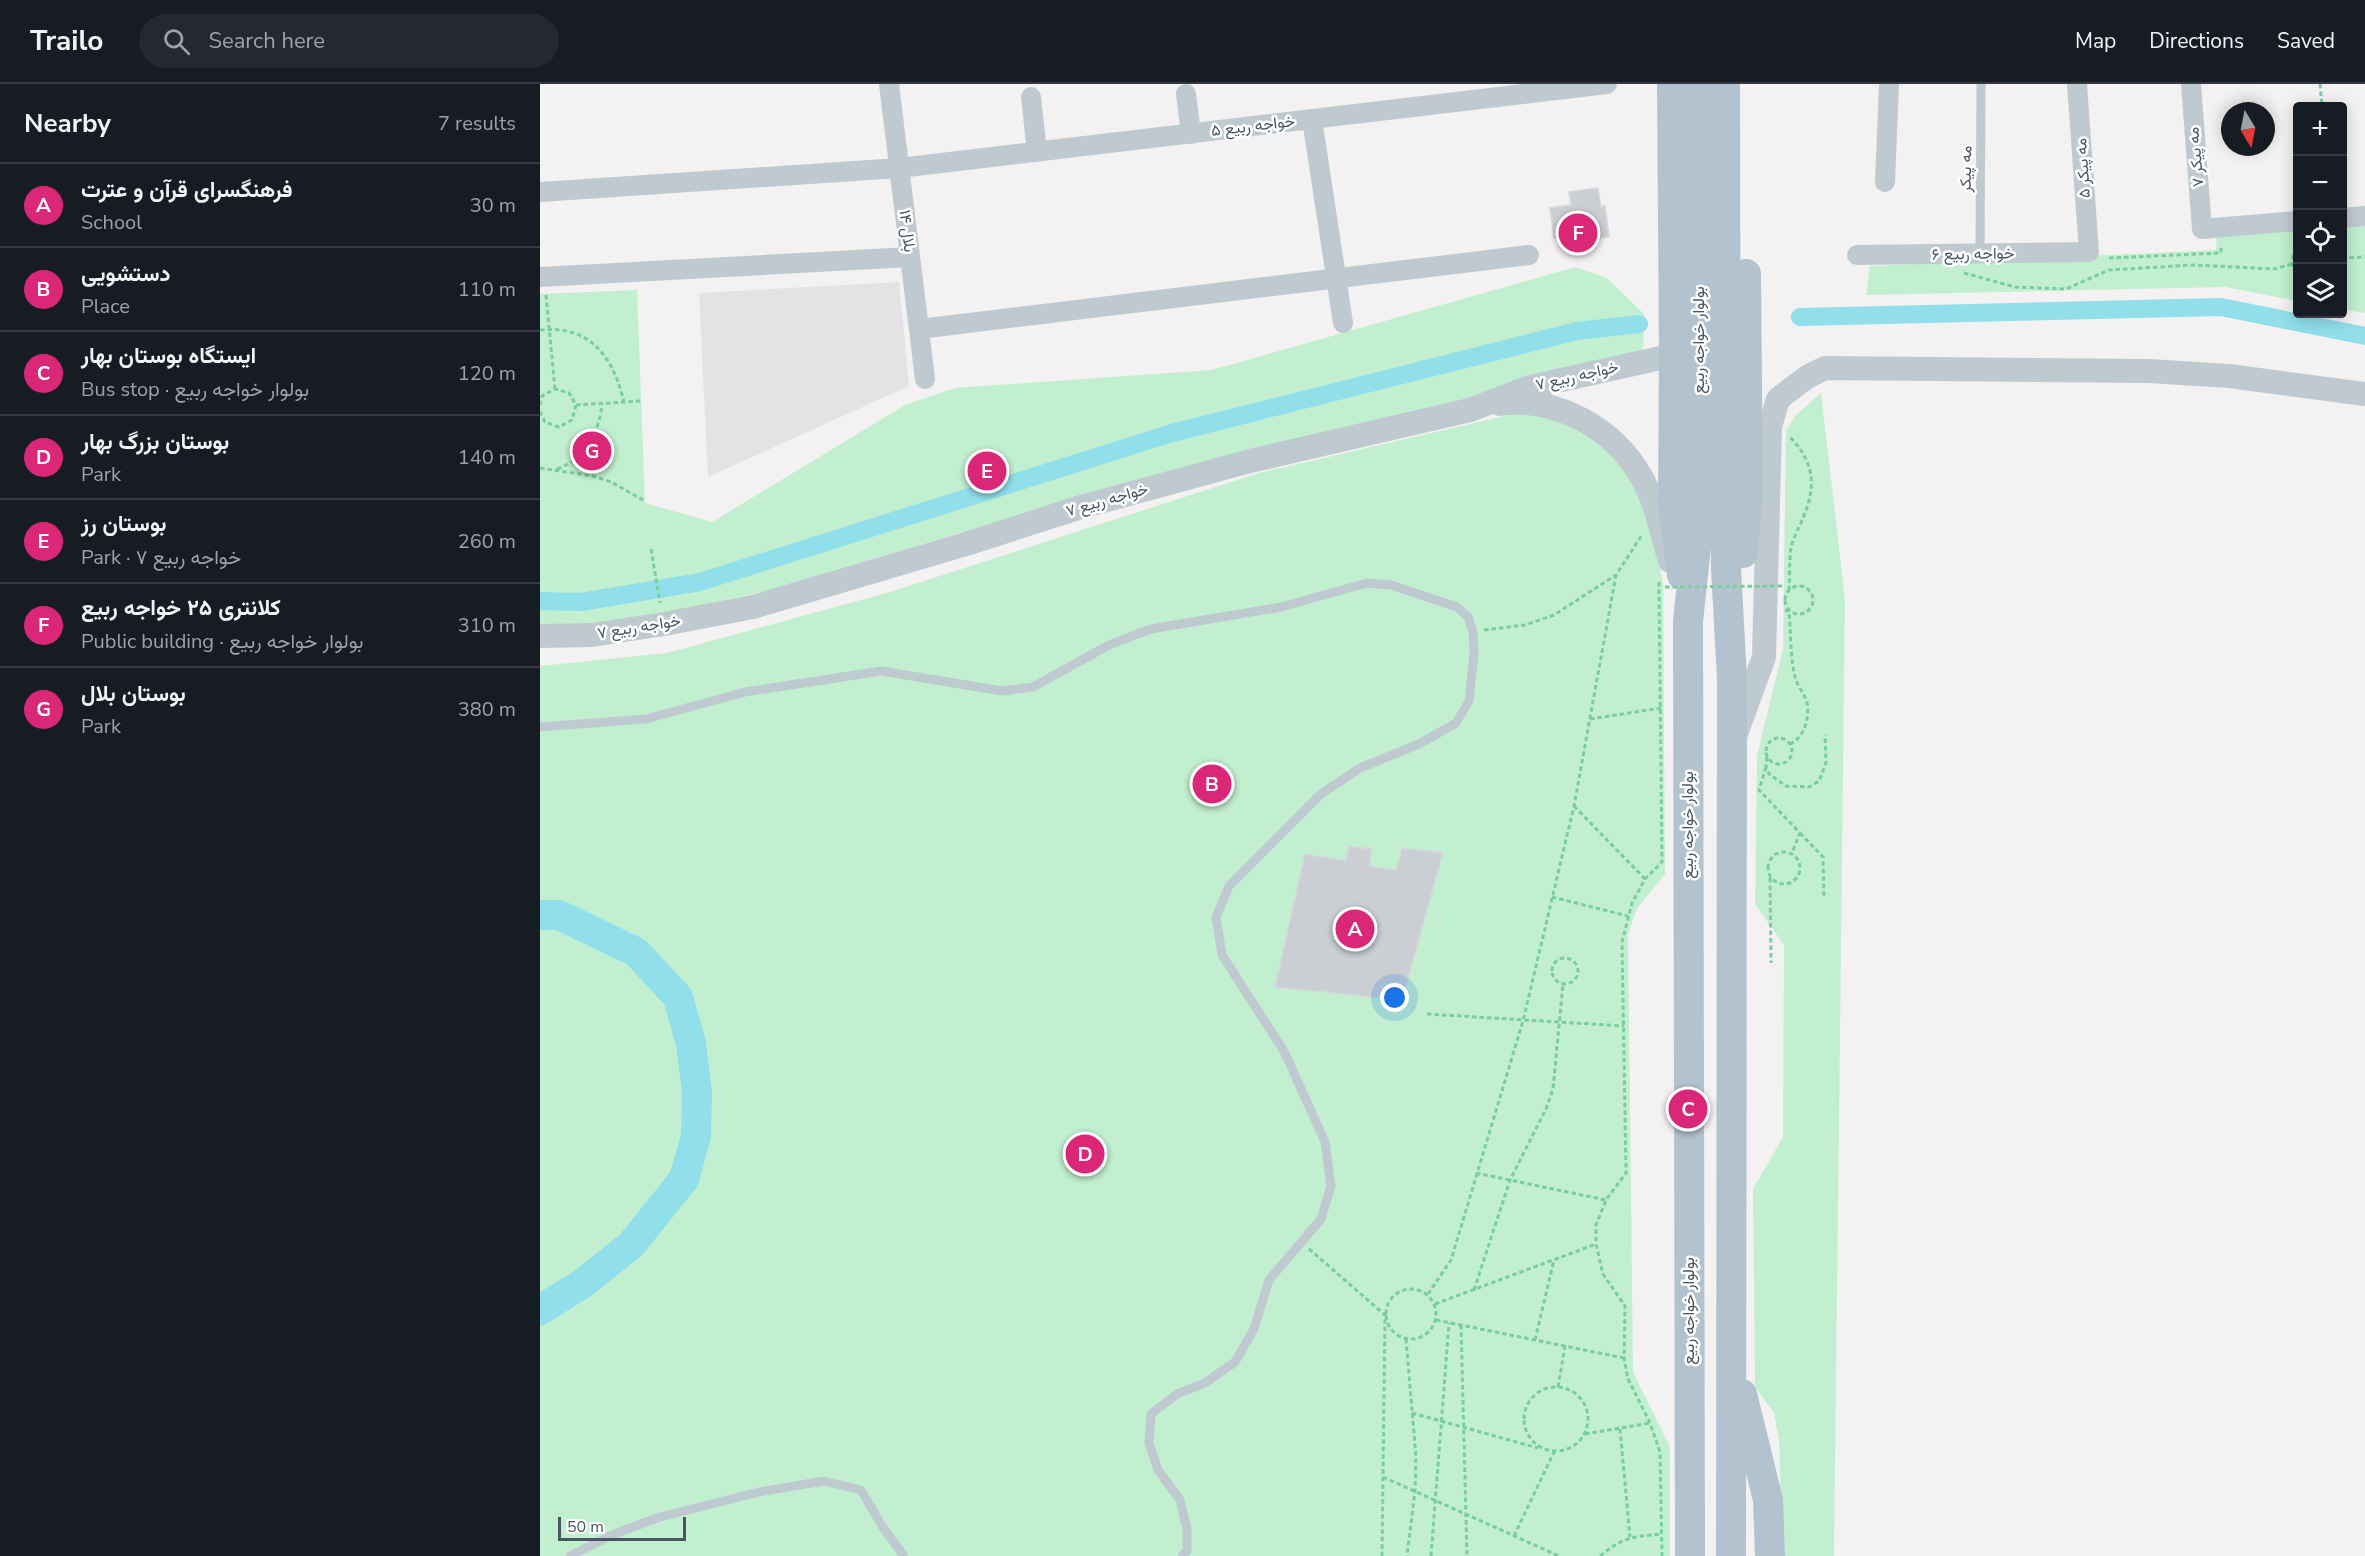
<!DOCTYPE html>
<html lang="en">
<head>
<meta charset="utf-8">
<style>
  :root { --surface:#171b24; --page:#242831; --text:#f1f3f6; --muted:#9ea1a6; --line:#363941; --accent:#db2777 }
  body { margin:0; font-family:"Nunito Sans",Vazirmatn,sans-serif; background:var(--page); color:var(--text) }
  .controls { position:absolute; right:18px; top:18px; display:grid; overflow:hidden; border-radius:6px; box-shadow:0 3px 15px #0003 }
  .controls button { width:54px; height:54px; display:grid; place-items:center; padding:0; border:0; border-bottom:2px solid var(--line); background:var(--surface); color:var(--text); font:30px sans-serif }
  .compass { position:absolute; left:1681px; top:18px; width:54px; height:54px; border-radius:50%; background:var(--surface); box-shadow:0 3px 15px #0003; rotate:170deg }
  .scale { position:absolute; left:18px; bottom:15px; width:128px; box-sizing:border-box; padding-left:6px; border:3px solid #49565f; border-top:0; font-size:16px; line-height:21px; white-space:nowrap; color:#49565f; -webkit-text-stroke:4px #fff; paint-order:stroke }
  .you { position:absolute; left:855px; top:914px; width:21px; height:21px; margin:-15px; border:4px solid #fff; border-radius:50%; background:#1a73e8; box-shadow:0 0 0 9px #1a73e833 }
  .badge { display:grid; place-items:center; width:39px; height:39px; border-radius:50%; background:var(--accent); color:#fff; font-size:20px; font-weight:700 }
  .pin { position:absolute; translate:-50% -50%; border:3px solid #fff; box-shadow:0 2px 6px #0006 }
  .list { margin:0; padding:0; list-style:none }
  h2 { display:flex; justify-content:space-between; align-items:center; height:78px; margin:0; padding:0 24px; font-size:26px }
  h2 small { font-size:20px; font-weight:400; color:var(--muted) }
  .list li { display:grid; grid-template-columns:39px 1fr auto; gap:18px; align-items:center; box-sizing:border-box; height:84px; padding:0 24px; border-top:2px solid var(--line) }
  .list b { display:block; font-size:22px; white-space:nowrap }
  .list p { margin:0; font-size:20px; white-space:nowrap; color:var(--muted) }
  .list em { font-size:20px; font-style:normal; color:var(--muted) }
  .icon { flex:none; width:33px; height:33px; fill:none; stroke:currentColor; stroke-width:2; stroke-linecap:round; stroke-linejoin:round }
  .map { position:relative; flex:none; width:1825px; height:1472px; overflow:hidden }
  header { display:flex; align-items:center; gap:36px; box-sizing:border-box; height:84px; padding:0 30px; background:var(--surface); border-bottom:2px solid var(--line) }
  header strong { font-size:28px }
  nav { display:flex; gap:33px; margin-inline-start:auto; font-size:21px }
  .search { width:420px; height:54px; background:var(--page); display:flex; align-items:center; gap:15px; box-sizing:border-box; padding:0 21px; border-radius:33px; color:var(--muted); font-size:22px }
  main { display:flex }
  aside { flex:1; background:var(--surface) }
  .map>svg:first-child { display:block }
  .education { fill:#e4e2e4 }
  .green { fill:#c2efd0 }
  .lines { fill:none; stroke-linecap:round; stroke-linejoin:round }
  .canal { stroke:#90dfeb; stroke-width:18 }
  .river { stroke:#90dfeb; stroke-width:30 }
  .building { fill:#cbcfd3; stroke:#d5d8dc; stroke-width:1.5 }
  .path { stroke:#7acd9d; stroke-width:3; stroke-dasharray:4.5 3; stroke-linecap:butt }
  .service { stroke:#bfcad0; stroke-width:9 }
  .minor { stroke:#bfcad0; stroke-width:20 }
  .tertiary { stroke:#bfcad0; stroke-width:24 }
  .primary { stroke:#b2c3cf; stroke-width:30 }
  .path-bridge { stroke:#7acd9d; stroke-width:3; stroke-dasharray:4.5 3; stroke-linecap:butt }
  .labels { text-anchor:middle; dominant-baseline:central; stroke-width:5; stroke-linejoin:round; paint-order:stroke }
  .street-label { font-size:16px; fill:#49565f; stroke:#fff }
</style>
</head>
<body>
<header>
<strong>Trailo</strong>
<div class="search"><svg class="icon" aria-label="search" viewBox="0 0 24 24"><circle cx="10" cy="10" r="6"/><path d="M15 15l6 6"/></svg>Search here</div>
<nav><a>Map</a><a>Directions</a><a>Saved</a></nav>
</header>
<main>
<aside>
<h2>Nearby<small>7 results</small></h2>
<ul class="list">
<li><span class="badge">A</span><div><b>فرهنگسرای قرآن و عترت</b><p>School</p></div><em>30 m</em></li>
<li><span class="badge">B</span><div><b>دستشویی</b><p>Place</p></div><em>110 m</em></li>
<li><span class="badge">C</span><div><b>ایستگاه بوستان بهار</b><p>Bus stop · بولوار خواجه ربیع</p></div><em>120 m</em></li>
<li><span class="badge">D</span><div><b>بوستان بزرگ بهار</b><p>Park</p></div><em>140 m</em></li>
<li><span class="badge">E</span><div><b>بوستان رز</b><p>Park · خواجه ربیع ۷</p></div><em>260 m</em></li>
<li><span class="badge">F</span><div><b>کلانتری ٢۵ خواجه ربیع</b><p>Public building · بولوار خواجه ربیع</p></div><em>310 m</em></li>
<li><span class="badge">G</span><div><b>بوستان بلال</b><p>Park</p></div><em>380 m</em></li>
</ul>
</aside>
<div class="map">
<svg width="1825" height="1472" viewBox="0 0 1825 1472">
  <rect width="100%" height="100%" fill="#f3f1f2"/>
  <path class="education" d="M359,198L369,302L168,393L159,209Z"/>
  <path class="green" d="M1825,137V229L1803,225L1802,139Z
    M1757,143V217L1685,203L1326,211L1330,182L1676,166L1677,150Z
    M1035,183L1067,194L1104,230L1103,266L1094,283L540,413L226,507L110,533L28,544L0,542V210L97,206L105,419L172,438L365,321L415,304L672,286Z
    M1281,309L1305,515L1294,1472H1242L1239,1356L1234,1329L1215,1303L1213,1105L1243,1053L1244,861L1215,820L1217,672L1243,565L1246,347L1255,332Z
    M973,330L1024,335L1065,356L1096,403L1113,445L1123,500L1125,790L1096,826L1088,851L1093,1288L1130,1363V1472H0V582L127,569L350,508L719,389Z"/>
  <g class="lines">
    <path class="canal" d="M1260,233L1681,223L1825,252
      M0,517L41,518L160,498L632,349L1037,247L1099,240"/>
    <path class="river" d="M0,831H19L96,868L138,913L151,960L157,1008L156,1052L144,1095L91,1161L42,1200L0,1226"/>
  </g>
  <path class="building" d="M1058,104L1061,123L1065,122L1069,153L1046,155L1045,146L1034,147L1035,151L1014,154L1010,124L1031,121L1029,108Z
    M666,681L669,690L681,687L688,717L678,719L676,710L662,713L655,683Z
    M809,762L832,765L829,782L856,786L862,764L903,769L862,916L735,903L765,770L806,777Z"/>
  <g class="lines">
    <path class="path" d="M1780,0L1782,22
      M1758,165C1749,173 1751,183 1758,191
      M1569,174L1681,169V162
      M1802,174L1825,173
      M1424,189L1475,203L1526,205L1569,186L1653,181L1734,185L1752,180
      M6,211L15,305
      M0,246C51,241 73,273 84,318
      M0,321L2,312L15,305L29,309L36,321L32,336L19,343L5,338L0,328
      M36,321L101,317
      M0,384L53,392L71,398L105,417
      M17,385C46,375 59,348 62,320
      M111,465L120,519
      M1119,498L1122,778L1105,795L1092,819L1082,858L1086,1089L1066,1116L1056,1141V1160L1063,1190L1085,1222L1084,1274L1088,1295L1110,1339L1120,1368L1122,1472
      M1245 516a14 14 0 1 1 28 0a14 14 0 1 1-28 0Z
      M1249,506C1250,493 1249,477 1251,464C1253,454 1259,444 1263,434C1277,401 1274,378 1250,353
      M1245,526L1249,527C1251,548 1250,573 1255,593C1257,602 1265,610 1267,619C1270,634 1264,654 1250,660
      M944,546L985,541L1014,531L1076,491L1102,451
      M1050,635L1121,624
      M1226 667a13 13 0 1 1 26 0a13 13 0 1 1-26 0Z
      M1227,673L1226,683L1229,690L1246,702L1269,703L1279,697L1286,679L1285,651
      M1226,683L1219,706L1260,749L1252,769
      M1034,722L1105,795
      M1260,749L1283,773L1284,815
      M1228 784a16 16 0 1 1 32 0a16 16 0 1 1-32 0Z
      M1230,794L1231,879
      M1012,813L1088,832
      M1012 887a13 13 0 1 1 26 0a13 13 0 1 1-26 0Z
      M887,930L1084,942
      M936,1089L1066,1116
      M769,1165L845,1231L842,1472
      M846 1230a25 25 0 1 1 50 0a25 25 0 1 1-50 0Z
      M934,1206L970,1096L1006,1025L1013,1005L1023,900
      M888,1210L911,1176L983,937L1034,722L1076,491
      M895,1220L1056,1160
      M896,1236L1084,1274
      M921,1241L927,1472
      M866,1255L876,1373L875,1407L867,1472
      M995,1256L1014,1176
      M984 1335a32 32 0 1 1 64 0a32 32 0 1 1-64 0Z
      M1018,1303L1025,1262
      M872,1329L998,1364
      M1080,1345L1090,1453
      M1045,1350L1110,1339
      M843,1393L1019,1472
      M974,1452L1014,1368
      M891,1472L909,1239
      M1060,1472C1084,1453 1090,1453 1121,1450"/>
    <path class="service" d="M1440,169L1441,0
      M0,643L106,635L205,608L341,587L462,607L493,603L569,561L611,545L741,523L827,499L851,501L917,523L928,533L933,548L934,570L929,617L916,639L879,660L820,684L781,710L689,802L676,833L682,871L745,969L785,1058L791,1102L781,1135L729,1196L714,1245L695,1278L665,1299L637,1310L611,1330L609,1359L618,1386L640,1416L647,1445V1467L642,1472
      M30,1472L74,1450L120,1433L219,1408L284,1397L321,1406L342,1442L364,1472"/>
    <path class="minor" d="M349,0L385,295
      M1651,0L1662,145L1758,137
      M646,10L651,50
      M491,13L497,68
      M772,35L803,239
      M1345,98L1349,0
      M0,108L359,84L1067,0
      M1802,134L1825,132
      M1317,171L1549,168L1537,0
      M0,193L370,173
      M379,245L989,171"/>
    <path class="tertiary" d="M959,320C1017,312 1074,344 1102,394C1116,419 1122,450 1130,477
      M0,552L52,551L124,540L213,523L426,460L541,423L710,377L930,326L990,303L1134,271
      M1196,650L1224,573L1230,343L1238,315L1267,293L1285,284L1609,287L1689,292L1825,310"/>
    <path class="primary" d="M1132,0L1134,271L1133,421L1142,491
      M1185,0L1186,485L1192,594L1191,1472
      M1203,469L1208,410L1206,190
      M1202,1310L1228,1416L1230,1472
      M1150,1472L1148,537L1160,426L1158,0"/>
    <path class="path-bridge" d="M1125,503L1243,502"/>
  </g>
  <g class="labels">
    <g class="street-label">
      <text transform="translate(713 42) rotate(-7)">خواجه ربیع ۵</text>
      <text transform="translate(1656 73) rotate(-95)">مه پیکر ۷</text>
      <text transform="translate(1543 84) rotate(-94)">مه پیکر ۵</text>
      <text transform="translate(1426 85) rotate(-89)">مه پیکر</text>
      <text transform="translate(367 147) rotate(83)">بلال ۱۴</text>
      <text transform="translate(1433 170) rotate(-1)">خواجه ربیع ۶</text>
      <text transform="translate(1159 256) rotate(-90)">بولوار خواجه ربیع</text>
      <text transform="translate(1037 292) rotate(-13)">خواجه ربیع ۷</text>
      <text transform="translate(567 416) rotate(-16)">خواجه ربیع ۷</text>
      <text transform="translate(99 543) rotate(-9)">خواجه ربیع ۷</text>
      <text transform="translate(1148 741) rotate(-90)">بولوار خواجه ربیع</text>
      <text transform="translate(1149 1227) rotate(-90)">بولوار خواجه ربیع</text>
    </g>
  </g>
</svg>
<div class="controls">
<button>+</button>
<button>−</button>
<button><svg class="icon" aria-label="locate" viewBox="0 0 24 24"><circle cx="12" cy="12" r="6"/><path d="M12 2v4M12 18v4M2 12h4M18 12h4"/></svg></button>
<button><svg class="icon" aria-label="layers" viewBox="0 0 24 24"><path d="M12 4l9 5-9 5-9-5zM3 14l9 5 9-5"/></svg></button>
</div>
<svg class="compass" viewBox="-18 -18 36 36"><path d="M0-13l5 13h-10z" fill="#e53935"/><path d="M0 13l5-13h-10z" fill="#9ea1a6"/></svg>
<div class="scale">50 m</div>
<div class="you"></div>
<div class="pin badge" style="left:815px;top:845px">A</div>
<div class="pin badge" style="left:672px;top:700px">B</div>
<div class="pin badge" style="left:1148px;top:1025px">C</div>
<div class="pin badge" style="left:545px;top:1070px">D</div>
<div class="pin badge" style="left:447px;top:387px">E</div>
<div class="pin badge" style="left:1038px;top:149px">F</div>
<div class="pin badge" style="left:52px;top:367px">G</div>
</div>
</main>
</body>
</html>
